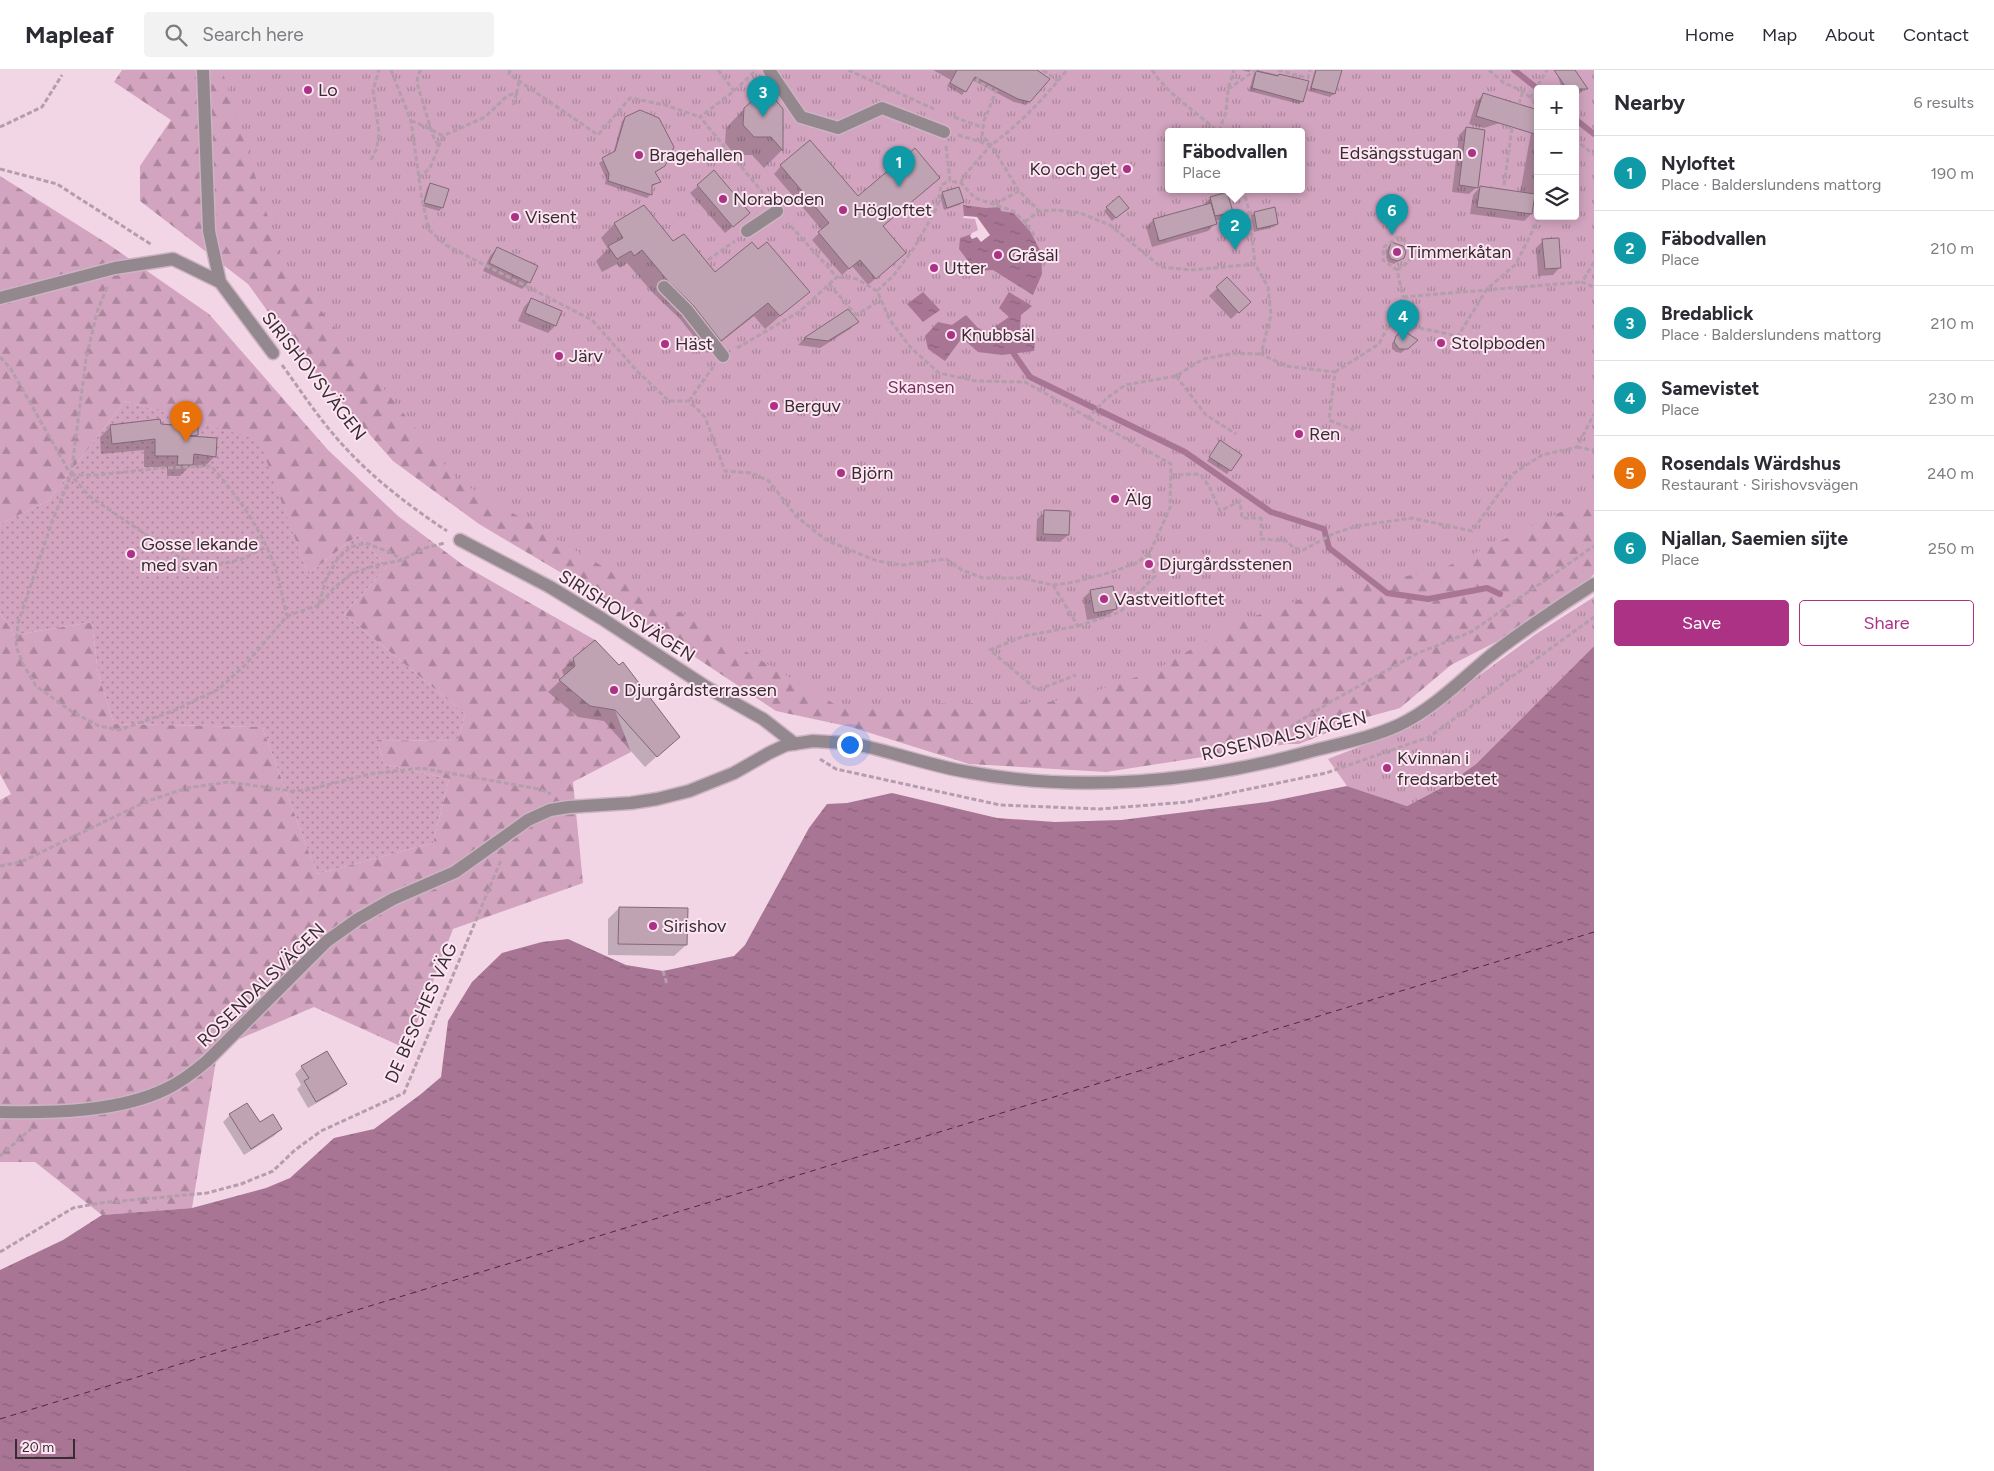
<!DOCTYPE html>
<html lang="en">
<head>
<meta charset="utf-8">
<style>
  :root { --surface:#fff; --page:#f2f2f3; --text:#2b2b33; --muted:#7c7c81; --line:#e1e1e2; --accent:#ac3286 }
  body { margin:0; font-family:Figtree,sans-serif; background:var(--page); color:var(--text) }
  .controls { position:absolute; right:15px; top:15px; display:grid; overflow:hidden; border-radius:5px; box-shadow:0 2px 12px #0003 }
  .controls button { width:45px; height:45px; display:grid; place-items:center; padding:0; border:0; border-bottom:1px solid var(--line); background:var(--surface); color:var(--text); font:25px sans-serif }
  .scale { position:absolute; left:15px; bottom:12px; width:60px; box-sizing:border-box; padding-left:5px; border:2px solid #372c32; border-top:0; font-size:14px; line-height:18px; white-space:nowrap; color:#372c32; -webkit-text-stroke:4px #fde5f2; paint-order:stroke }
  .you { position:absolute; left:849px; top:674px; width:18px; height:18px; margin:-12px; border:4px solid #fff; border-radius:50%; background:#1a73e8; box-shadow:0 0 0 8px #1a73e833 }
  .badge { display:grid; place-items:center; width:32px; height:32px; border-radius:50%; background:var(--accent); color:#fff; font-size:16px; font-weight:700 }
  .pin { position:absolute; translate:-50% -41px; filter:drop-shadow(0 1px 2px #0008) }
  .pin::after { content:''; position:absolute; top:26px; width:18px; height:15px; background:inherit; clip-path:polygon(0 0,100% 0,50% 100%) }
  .popup { position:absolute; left:1165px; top:58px; width:140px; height:65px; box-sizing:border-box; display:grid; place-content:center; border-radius:5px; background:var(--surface); filter:drop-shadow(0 1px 4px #0005); font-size:16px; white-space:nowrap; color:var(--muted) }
  .popup b { font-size:19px; color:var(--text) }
  .popup::after { content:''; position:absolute; left:50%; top:100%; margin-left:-10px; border:10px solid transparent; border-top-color:var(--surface) }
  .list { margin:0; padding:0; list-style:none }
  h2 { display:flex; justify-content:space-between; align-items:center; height:65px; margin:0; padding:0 20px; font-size:21px }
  h2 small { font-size:16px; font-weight:400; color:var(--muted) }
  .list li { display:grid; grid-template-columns:32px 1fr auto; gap:15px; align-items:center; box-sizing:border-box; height:75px; padding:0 20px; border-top:1px solid var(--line) }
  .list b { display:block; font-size:19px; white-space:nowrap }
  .list p { margin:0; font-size:16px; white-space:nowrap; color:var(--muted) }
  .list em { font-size:16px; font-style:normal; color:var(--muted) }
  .actions { display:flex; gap:10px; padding:15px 20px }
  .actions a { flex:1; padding:11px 0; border:1px solid var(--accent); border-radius:5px; text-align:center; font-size:18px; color:var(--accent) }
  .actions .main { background:var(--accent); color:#fff }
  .icon { flex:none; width:28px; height:28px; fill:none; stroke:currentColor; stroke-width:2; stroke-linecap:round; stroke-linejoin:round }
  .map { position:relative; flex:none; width:1594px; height:1401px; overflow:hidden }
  header { display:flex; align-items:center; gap:30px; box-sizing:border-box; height:70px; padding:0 25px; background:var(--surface); border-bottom:1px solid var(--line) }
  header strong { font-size:24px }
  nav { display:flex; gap:28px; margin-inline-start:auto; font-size:18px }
  .search { width:350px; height:45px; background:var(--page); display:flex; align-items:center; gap:12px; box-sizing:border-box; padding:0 18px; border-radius:5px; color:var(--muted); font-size:19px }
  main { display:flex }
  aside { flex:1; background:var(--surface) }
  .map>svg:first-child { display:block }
  .grass { fill:url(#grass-dots) }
  .forest { fill:url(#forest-firs) }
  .park { fill:url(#park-tufts); fill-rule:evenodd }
  .water { fill:url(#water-ripples) }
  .pier { fill:#f3d6e6 }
  .shadow { fill:#0003 }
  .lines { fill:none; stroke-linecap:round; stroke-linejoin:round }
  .stream { stroke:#a87694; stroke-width:6 }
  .ferry { stroke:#5c1e48; stroke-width:1; stroke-dasharray:6 5; stroke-linecap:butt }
  .building { fill:#bfa3b3; stroke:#826877 }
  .minor-casing { stroke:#cdb4c2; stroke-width:15 }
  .path { stroke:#b59eab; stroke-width:3; stroke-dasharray:5 2.5; stroke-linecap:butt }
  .minor { stroke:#94888f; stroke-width:12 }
  .path-bridge { stroke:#b59eab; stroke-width:3; stroke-dasharray:5 2.5; stroke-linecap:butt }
  .poi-dot { fill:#ac3286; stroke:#fde5f2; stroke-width:2 }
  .labels { text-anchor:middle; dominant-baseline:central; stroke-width:4; stroke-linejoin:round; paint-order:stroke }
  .poi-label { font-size:18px; fill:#372c32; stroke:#fde5f2; text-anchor:start }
  .street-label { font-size:18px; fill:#372c32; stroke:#fde5f2 }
  .park-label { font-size:18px; fill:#73335d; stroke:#fde5f2 }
</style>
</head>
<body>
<header>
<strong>Mapleaf</strong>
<div class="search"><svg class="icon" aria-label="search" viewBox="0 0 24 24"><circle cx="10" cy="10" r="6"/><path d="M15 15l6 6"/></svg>Search here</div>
<nav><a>Home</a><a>Map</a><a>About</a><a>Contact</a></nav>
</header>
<main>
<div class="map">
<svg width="1594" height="1401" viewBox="0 0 1594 1401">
  <defs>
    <pattern id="grass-dots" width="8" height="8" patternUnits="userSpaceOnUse" patternTransform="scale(1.25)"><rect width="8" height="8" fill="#d2a4bf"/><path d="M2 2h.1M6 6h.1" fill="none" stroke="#ab869c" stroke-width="1.8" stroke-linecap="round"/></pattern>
    <pattern id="forest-firs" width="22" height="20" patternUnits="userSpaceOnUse" patternTransform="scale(1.25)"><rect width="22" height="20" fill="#d2a4bf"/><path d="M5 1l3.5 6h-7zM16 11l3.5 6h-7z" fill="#ab869c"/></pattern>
    <pattern id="park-tufts" width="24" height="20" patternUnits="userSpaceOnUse" patternTransform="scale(1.25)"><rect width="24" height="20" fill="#d2a4bf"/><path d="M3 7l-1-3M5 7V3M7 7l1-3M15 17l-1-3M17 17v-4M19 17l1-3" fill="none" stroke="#ab869c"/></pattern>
    <pattern id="water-ripples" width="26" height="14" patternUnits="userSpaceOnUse" patternTransform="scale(1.25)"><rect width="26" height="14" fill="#a87694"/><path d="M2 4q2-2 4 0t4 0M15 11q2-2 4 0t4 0" fill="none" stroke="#8a6179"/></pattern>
  </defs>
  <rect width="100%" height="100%" fill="#f3d6e6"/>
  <path class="grass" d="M125,331L260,370L308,504L358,465L387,497L344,544L465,644L458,671L377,670L384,694L449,709L433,773L317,804L262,657L114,654L98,603L92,552L15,565L0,543V454L48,431Z"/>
  <path class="forest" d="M122,0H554L1594,252V504L1580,519L1554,532L1498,571L1451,595L1400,638L1364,648L1299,674H1287L1106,702L969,694L851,657L776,641L629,543L479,454L393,391L297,282L248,214L140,131V96L171,50L114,12Z
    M0,106L108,174L209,244L328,380L398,446L463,495L595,570L573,588L575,596L559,610L590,636L615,640L631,682L573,712L583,813L453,859L407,979L314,937L218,978L192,1138L102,1145L35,1092H0V730L11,724L0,704V543L15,565L92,552L98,603L114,654L262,657L317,804L433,773L449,709L384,694L377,670L458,671L465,644L344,544L387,497L358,465L308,504L259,370L125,331L48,431L0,454Z"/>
  <path class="park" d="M222,0H1594V426L1440,500L1323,521L1236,553L1154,601L1087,624L1049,632L836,635L457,410L282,192ZM1538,19H1575V146H1538ZM1169,61H1301V119H1169Z
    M1594,527V576L1476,694L1445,716L1407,736L1347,716L1328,689L1394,663L1432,640L1536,564Z"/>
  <path class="water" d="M963,135L986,138L1000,137L1001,141L1013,143L1019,149L1030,161L1041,182L1042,204L1033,225L993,200L976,201L959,179L960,168L981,161L977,147L964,146Z
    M923,222L940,240L923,252L907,234Z
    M1009,222L1032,236L1021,245L1020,260L1035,272L1034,281L1002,285L978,282L962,268L945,291L928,279L925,266L938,252L952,255L966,245L978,258L987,262L1009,247L999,238Z
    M1594,576V1401H0V1200L63,1170L102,1145L192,1138L266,1118L290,1108L334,1068L374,1059L421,1024L441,1007L448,951L472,912L502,883L542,872L568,869L626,895L663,901L734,886L745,875L809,758L827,734L847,733L892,723L997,748L1055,752L1121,750L1267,732L1347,716L1407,736L1445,716L1476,694Z"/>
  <path class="pier" d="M964,146L977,147L990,165L981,172L977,167L972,169L970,166L972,163L978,160L975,149L963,148Z"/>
  <path class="shadow" d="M933,0H1035L1029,31L1026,35L1014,32L972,10L962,25L947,16L951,10Z
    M1241,0H1251L1249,2Z
    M1257,0L1307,12L1302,31L1299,34L1249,21L1254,3Z
    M1315,0H1340L1334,24L1330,27L1309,21Z
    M1556,0H1573L1579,9L1583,21L1575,26V19H1562Z
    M1483,25L1524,45L1484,58L1469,54L1476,32Z
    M744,39L781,40L782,80L764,98L752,85H735L725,73L726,58Z
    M625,48L664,96L654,103L659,112L651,117L650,125L647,128L605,114L606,108L599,93L613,84L622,51Z
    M1538,56V129L1533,131L1531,144L1524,151L1470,144L1473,125L1480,117L1520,123L1531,63Z
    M1466,58L1477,117L1469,124L1452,122L1459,65Z
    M781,96L857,128L882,157L897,190L868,215L852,196L842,205L812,170L822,160L774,104Z
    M431,114L442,138L439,141L422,136L427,118Z
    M698,116L741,150L725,163L690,123Z
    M943,123L962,132L959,135L944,140L940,126Z
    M1210,128L1231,141L1224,148L1215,151V154L1208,161L1152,177L1146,157L1153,150L1203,136Z
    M644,137L673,173L715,203L758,180L808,222L765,259L754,246L707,283L680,249L653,223L627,193L620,198L617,194L602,202L596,191L608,179L601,168L614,154Z
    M1107,138L1124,141L1112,151L1104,141Z
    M1274,139L1277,154L1274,157L1254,162L1251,146L1254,143Z
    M1543,171L1560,197L1553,205L1538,206L1536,178Z
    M1392,174L1403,187L1394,194L1388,192L1386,187L1388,177Z
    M497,178L529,212L522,219L483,201L490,186Z
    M1227,209L1249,232L1231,249L1209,226Z
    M531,229L561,242L555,256L548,263L518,251L524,237Z
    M847,240L857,252L850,259L820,278L798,275L804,269Z
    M1401,264L1413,273L1401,283L1396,282L1392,279V273Z
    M111,356L197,365L194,368L215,386L204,397L190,396L180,406H167V397H144V380L101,384L100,367Z
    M1217,375L1230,400L1227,404L1207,391Z
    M1045,442L1068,465L1060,472L1036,471L1037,449Z
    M1091,521L1116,539L1108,546L1087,550L1083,528Z
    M574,589L678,667L645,697L604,651L578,647L548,622L564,607L562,600Z
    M619,838L686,875L674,886L608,885V849Z
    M302,997L345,1013L338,1021L308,1038L297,1019L301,1015L295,1004Z
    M230,1045L259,1054L281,1059L274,1066L244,1085L223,1052Z"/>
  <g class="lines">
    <path class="stream" d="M1514,0L1538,19
      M1575,49L1594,64
      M1014,284L1030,307L1185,382L1271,442L1324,459L1329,478L1387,523L1428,529L1487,518L1500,524"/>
    <path class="ferry" d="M0,1349L1594,862"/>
  </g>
  <path class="building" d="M957,0H1037L1050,9L1030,32L1018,29L975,7L966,22L950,13Z
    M1316,0H1342L1335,24L1311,18Z
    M1554,0H1575L1588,19H1567Z
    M1256,1L1278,6L1279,4L1309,11L1303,32L1252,18Z
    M1483,23L1538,40V65L1476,46Z
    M757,27H773L783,39V81L771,67H754L743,55L744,38Z
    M640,40L659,48L674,77L665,96L655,102L661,112L652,115V125L608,111L609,104L602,88L615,81L625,47Z
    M1466,57L1485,60L1478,118L1459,115Z
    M810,70L858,126L915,78L940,108L883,156L906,183L876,209L860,190L849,199L818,162L829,153L780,95Z
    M714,100L750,143L733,157L697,115Z
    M430,113L449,119L443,138L424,133Z
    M1480,116L1535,124L1532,144L1477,137Z
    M959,117L964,132L947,138L942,122Z
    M1227,122L1233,142L1215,146L1210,127Z
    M1119,126L1129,138L1116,148L1106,137Z
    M1211,133L1217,154L1159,171L1153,149Z
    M644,135L673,171L684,164L715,202L752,172L758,179L767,172L810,222L780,246L768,233L721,271L693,235L667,210L642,180L634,186L631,181L617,189L608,176L623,168L614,153Z
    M1275,137L1278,154L1257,159L1254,142Z
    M1559,168L1561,198L1545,199L1542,169Z
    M1391,172L1403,176L1406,182L1404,188L1398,191L1391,189L1388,183Z
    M497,177L538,196L530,213L489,193Z
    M1227,207L1251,232L1239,243L1216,217Z
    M531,228L562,241L556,256L525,243Z
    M848,239L859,252L828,271L804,268Z
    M1401,262L1407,263L1418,270L1408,279H1399L1394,272L1396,266Z
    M160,349L161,354L198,357V365L190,366L217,368L216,387L194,384L193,395H177L178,386H155V369L112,374L110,355Z
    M1220,370L1242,385L1231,401L1209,387Z
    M1044,440L1070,441L1069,465L1043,464Z
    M1113,516L1117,539L1094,543L1090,520Z
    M595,570L619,595L623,592L680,667L657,687L615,640L590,636L559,610L575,596L573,588Z
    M619,837L688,838L687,875L618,874Z
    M327,981L347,1014L316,1032L304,1011L309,1008L301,996Z
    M247,1033L260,1052L273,1044L282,1059L251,1079L229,1044Z"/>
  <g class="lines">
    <g class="minor-casing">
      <path id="minor" d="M203,0L209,161L220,212L273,283
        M769,0L801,47L838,58L882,38L944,62
        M747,161L777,141
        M664,217L687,240L723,286
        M0,228L115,198L173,189L220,212
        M460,470L550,517L601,548L708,618L763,649L795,674
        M0,1042C52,1043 119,1042 166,1019C181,1012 194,1002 207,991L327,871L358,849L393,829L455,802L528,750L550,740L569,737L631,733L657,729L689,721L734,703L769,683L786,675L813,671L847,673L864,676C899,684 932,696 968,702C1080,723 1199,712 1308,682C1338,674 1371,668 1399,655C1433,639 1461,610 1490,586C1523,560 1558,537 1594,514"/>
    </g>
    <path class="path" d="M391,0L411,51L422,130L429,160L446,175L592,250L638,302L669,331H689L705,347L725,401L751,403L769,411L796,446L826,470L877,491L902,495L946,489L962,500L983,508H1021L1053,515L1074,512L1112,502L1136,493L1149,484L1170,438L1171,394L1025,312L976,311L939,303L911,278L890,250L877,221L857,209L837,207
      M510,0L509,4L598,65L630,28L665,35L700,47
      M718,0L734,21
      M848,0L934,39
      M1043,0L1058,11
      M1152,0C1168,25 1196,41 1217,61
      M1278,0L1308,8L1310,0
      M1489,0L1504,13L1523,21L1538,35
      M754,2L734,21L700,47L768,129
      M978,8L977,11L996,21L984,51L982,66L991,74
      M1228,19L1256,0
      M1530,28L1547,0
      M1519,34L1523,21
      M513,35L517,22
      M954,47L984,58
      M411,51C415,51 438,63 443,66
      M0,57L42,37L62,5
      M1219,61L1226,42L1228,19L1234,0
      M958,65L991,75C1020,54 1045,27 1067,0
      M1575,69L1594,85
      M946,76L950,111L961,113L975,128L1013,141L1025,152L1036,168
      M371,90L377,78L379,62L373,20L379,0
      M0,99L57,114L152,175
      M419,108L430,98L443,66L485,47L507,26L517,22L519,11
      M961,113L963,107L991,75L1019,121L1039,141
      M1504,115L1512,58
      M1243,119L1249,140L1255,194
      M995,134L1019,121
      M1025,152L1039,141L1057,140L1080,143L1110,155L1161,197L1192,200L1255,194L1268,217L1271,245L1261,284L1286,296L1335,302L1329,350L1354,360
      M708,190L735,171
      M1594,192L1582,212L1594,217
      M1397,200L1407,193L1413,185L1408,173L1398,167L1384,177L1383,190L1397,200L1403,227
      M829,214L856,245
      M107,217L97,242L86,289L71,405L52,452L18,553L16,576L23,594L36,616L71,641L99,656L119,660L173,641L219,619L246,594L287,546L319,535L335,517L351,504L373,496L402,490L425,478L445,473
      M877,221L893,206L914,178L937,138L941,115L950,111
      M854,246L881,230
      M1390,252L1458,266L1487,219L1516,194L1540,146
      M737,278L799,242L837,207L788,153
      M0,287L11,299L71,405L89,426L179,487L197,495H218L242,489L266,477
      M282,295C299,318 315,343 334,365C366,403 406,434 447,461
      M1335,302L1379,274L1403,227L1582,212
      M1176,306L1206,345L1236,364
      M689,331L713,297
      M1087,349L1107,328L1125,315L1176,306L1203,289L1235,283L1261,284
      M1577,377L1592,380L1594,379
      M71,405H97L161,398L211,396C238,426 261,459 275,497C280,513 283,530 287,546
      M1171,405L1200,404L1209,416L1220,441L1240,431L1242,448H1261V469L1286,471L1294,478L1303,480L1335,463L1357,456L1412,448L1472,461L1514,403L1542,385L1577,377L1594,344
      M1053,515L1078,556L1024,566L990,580L1037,620L1076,605
      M319,534L326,509L338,488L351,477L365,473L392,483L402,490
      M1078,556L1120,542L1155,506L1149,484
      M1260,678L1261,675L1332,631L1418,583L1471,562L1594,476
      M820,689L836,699L1000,735L1100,739L1187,732L1326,703L1429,667L1594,547
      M0,796L21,792L145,732L187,718L229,712L292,721L307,720L370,704L421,698L539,719L551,724
      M663,901L667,914
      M0,1086L32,1058
      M0,1182L73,1138L100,1133L207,1123L241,1114L273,1101L295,1080L321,1061L404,1023L501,790"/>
    <use href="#minor" class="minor"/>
    <path class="path-bridge" d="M421,0L418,5L417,13L433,66L439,77"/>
  </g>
  <g class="poi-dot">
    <circle cx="308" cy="20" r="5"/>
    <circle cx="1472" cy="83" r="5"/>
    <circle cx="639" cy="85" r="5"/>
    <circle cx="1127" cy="99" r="5"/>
    <circle cx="723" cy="129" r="5"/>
    <circle cx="843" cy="140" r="5"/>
    <circle cx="515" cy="147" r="5"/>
    <circle cx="1397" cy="182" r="5"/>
    <circle cx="998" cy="185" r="5"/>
    <circle cx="934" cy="198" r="5"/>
    <circle cx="951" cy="265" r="5"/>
    <circle cx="1441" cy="273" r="5"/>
    <circle cx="665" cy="274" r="5"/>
    <circle cx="559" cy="286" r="5"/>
    <circle cx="774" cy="336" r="5"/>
    <circle cx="1299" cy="364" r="5"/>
    <circle cx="841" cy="403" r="5"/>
    <circle cx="1115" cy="429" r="5"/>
    <circle cx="131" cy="484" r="5"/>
    <circle cx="1149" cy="494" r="5"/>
    <circle cx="1104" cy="529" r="5"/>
    <circle cx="614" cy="620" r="5"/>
    <circle cx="1387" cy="698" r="5"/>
    <circle cx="653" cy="856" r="5"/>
  </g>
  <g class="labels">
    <g class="poi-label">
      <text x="318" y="20">Lo</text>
      <text x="1462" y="83" text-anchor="end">Edsängsstugan</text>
      <text x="649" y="85">Bragehallen</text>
      <text x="1117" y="99" text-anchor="end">Ko och get</text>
      <text x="733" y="129">Noraboden</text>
      <text x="853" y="140">Högloftet</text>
      <text x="525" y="147">Visent</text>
      <text x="1407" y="182">Timmerkåtan</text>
      <text x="1008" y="185">Gråsäl</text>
      <text x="944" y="198">Utter</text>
      <text x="961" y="265">Knubbsäl</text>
      <text x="1451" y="273">Stolpboden</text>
      <text x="675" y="274">Häst</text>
      <text x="569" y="286">Järv</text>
      <text x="784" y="336">Berguv</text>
      <text x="1309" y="364">Ren</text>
      <text x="851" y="403">Björn</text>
      <text x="1125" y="429">Älg</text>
      <text x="141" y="474">Gosse lekande<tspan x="141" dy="21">med svan</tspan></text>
      <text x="1159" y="494">Djurgårdsstenen</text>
      <text x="1114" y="529">Vastveitloftet</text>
      <text x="624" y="620">Djurgårdsterrassen</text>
      <text x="1397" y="688">Kvinnan i<tspan x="1397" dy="21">fredsarbetet</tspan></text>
      <text x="663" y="856">Sirishov</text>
    </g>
    <g class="street-label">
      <text transform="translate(314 306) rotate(52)">SIRISHOVSVÄGEN</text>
      <text transform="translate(627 546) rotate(32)">SIRISHOVSVÄGEN</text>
      <text transform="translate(1284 666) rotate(-13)">ROSENDALSVÄGEN</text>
      <text transform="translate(261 915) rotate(-44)">ROSENDALSVÄGEN</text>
      <text transform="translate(421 943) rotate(-66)">DE BESCHES VÄG</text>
    </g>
    <g class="park-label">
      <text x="921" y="317">Skansen</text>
    </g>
  </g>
</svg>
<div class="controls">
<button>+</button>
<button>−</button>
<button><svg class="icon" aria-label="layers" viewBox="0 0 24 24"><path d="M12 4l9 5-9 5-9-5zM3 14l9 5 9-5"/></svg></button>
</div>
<div class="scale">20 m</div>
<div class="you"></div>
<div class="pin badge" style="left:899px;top:117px;background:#0f9aa8">1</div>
<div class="pin badge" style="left:1235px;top:180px;background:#0f9aa8">2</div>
<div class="popup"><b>Fäbodvallen</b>Place</div>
<div class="pin badge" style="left:763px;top:47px;background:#0f9aa8">3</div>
<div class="pin badge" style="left:1403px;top:271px;background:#0f9aa8">4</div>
<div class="pin badge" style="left:186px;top:372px;background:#e8710a">5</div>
<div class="pin badge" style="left:1392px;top:165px;background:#0f9aa8">6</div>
</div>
<aside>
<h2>Nearby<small>6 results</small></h2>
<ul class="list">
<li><span class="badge" style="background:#0f9aa8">1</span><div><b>Nyloftet</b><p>Place · Balderslundens mattorg</p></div><em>190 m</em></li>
<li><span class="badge" style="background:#0f9aa8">2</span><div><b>Fäbodvallen</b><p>Place</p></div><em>210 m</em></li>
<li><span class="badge" style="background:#0f9aa8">3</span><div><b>Bredablick</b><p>Place · Balderslundens mattorg</p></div><em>210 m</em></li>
<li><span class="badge" style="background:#0f9aa8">4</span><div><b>Samevistet</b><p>Place</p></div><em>230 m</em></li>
<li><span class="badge" style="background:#e8710a">5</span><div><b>Rosendals Wärdshus</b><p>Restaurant · Sirishovsvägen</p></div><em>240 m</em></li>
<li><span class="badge" style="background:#0f9aa8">6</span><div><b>Njallan, Saemien sïjte</b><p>Place</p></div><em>250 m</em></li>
</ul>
<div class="actions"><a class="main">Save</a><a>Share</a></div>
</aside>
</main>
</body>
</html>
